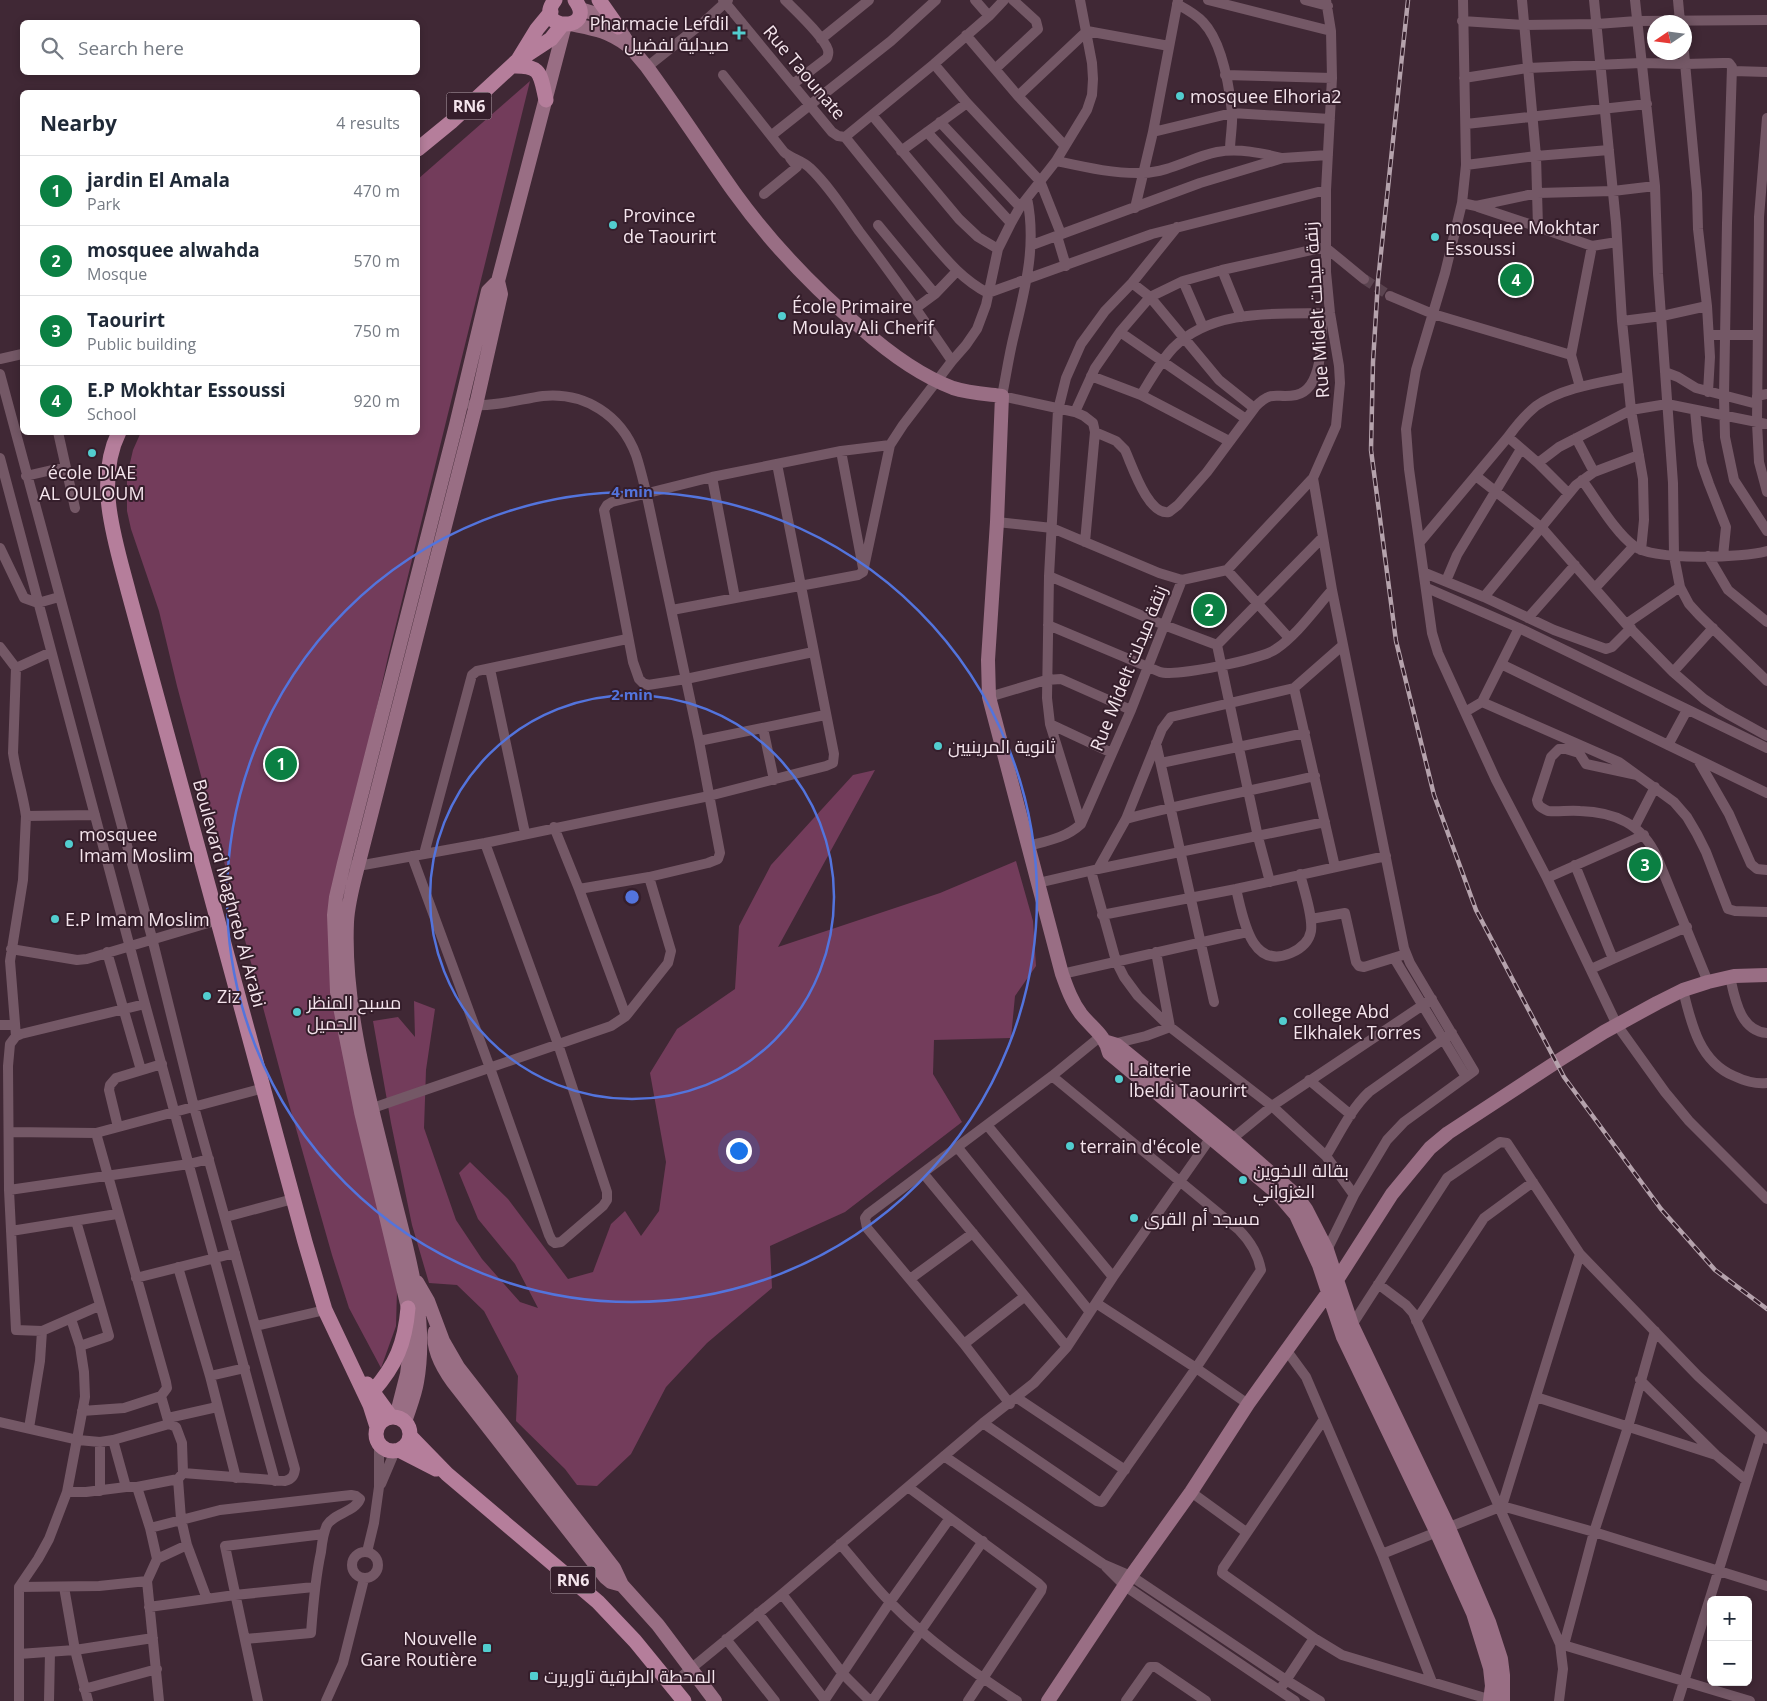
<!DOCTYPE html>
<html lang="en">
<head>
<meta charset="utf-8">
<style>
  :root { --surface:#fff; --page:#f2f2f3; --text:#1f2937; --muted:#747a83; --line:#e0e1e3; --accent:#0b8043 }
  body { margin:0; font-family:"Open Sans",Cairo,sans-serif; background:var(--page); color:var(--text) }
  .controls { position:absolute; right:15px; bottom:15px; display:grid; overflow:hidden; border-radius:8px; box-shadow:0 2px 8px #0003 }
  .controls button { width:45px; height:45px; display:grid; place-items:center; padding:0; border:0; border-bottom:1px solid var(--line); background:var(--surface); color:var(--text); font:25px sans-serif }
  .compass { position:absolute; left:1647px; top:15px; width:45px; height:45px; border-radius:50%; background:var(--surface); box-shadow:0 2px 8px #0003; rotate:257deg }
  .you { position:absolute; left:738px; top:1150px; width:18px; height:18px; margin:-12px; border:4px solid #fff; border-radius:50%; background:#1a73e8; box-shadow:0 0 0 8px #1a73e833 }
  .badge { display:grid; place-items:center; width:32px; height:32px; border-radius:50%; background:var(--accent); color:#fff; font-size:16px; font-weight:700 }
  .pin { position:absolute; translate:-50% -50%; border:2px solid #fff; box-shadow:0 1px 5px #0006 }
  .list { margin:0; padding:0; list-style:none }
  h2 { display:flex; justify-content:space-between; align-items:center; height:65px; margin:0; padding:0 20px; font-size:21px }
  h2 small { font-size:16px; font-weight:400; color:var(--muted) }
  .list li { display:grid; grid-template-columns:32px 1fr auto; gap:15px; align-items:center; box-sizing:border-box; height:70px; padding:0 20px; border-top:1px solid var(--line) }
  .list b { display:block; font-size:19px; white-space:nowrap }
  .list p { margin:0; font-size:16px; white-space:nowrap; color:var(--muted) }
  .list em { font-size:16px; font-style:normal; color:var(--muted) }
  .icon { flex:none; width:28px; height:28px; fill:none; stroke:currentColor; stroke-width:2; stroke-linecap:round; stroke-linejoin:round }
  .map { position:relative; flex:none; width:1767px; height:1701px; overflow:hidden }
  .search { position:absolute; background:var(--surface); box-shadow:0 2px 8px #0003; left:20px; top:20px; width:400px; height:55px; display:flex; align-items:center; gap:12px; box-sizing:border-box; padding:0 18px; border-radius:8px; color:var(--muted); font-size:19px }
  .panel { position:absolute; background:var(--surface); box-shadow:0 2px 8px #0003; left:20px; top:90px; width:400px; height:345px; border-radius:8px }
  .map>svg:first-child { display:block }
  .green { fill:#733c5b }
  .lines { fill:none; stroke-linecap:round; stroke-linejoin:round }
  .street-tunnel { stroke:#5b4450; stroke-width:10; stroke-dasharray:10 5; stroke-linecap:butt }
  .street { stroke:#745866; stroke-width:10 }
  .secondary { stroke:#996e84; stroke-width:14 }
  .primary { stroke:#b57e9b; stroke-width:15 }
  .rail-casing { stroke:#b5a2ac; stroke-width:4.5 }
  .rail { stroke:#351e2b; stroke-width:2.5; stroke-dasharray:8; stroke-linecap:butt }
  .ring { fill:none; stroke:#5374dd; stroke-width:2.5 }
  .poi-dot { fill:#52cdcf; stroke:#351e2b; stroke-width:2 }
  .labels { text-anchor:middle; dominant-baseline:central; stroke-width:4; stroke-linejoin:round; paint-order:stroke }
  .shield { fill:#351e2b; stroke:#bba9b2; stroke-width:1 }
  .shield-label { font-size:16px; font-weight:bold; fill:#f4e4ec }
  .poi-label { font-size:18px; fill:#f4e4ec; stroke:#351e2b; text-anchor:start }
  .street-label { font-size:18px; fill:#f4e4ec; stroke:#351e2b }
  .centre { fill:#5374dd; stroke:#351e2b; stroke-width:2.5 }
  .ring-label { font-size:15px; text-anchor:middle; font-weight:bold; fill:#5374dd; stroke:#351e2b; stroke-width:4; stroke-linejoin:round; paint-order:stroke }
</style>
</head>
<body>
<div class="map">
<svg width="1767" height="1701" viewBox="0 0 1767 1701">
  <rect width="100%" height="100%" fill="#402835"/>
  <path class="green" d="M530,81L388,657L331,913L397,1290L396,1326L381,1368L349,1308L332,1255L287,1097L177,686L159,611L131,529L127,511V476L133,450L141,432H418V179Z
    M875,770L778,947L940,893L1016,861L1033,921L1036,966L1015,996L1011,1038L934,1040L933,1074L962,1122L845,1212L770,1246L772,1288L707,1343L666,1387L631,1454L597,1486L577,1485L565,1469L516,1421L518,1376L484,1311L457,1285L429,1283L412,1225L391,1123L373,1021L398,1017L415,1037L414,1001L435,1009L426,1070L424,1128L456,1220L482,1259L520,1302L538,1308L515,1264L478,1219L459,1173L470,1162L508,1199L568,1279L593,1272L611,1224L625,1211L641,1236L659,1211L666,1162L650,1073L677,1029L735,989L739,926L771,865L853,775Z"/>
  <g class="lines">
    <path class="street-tunnel" d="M1364,279L1390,296"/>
    <path class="street" d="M723,0L832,132L838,136L845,137
      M785,0C796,11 824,37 828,50C829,54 828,55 827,58L793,84
      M975,0L989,16
      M1208,0L1331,31
      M1305,0L1328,6
      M1463,0L1466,165L1462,203L1445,273L1416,370L1406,429L1409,469L1432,633L1438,653L1496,780L1547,878L1617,1025L1665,1092L1689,1121L1767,1199
      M1522,0L1536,156L1538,227L1592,246L1617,242
      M1594,0L1616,223L1622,321L1631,410L1643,479L1644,520L1641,550
      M1635,0L1655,186L1658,274L1673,483L1674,556L1680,587L1689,604L1699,615L1767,681
      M1678,0L1680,22
      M1177,4C1186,9 1196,14 1203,22C1222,42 1229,85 1232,112C1233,124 1230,138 1230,150
      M1462,21L1524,25L1597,24L1637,21L1767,20
      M966,35L1018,96L1065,146
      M821,39L869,0
      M1684,52L1697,193L1698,229L1707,306L1710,357L1708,392
      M934,64L967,103L1040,181L1061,234
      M647,67L705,21L728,0
      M995,69L1038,29L1036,21L1013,0
      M1733,71L1767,72
      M723,75L784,152C792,159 802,160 810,168C829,186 844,210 859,231C891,273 922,317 952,361
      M1225,75L1332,78
      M1464,78L1528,68L1641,63L1685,64L1723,63H1729L1732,67L1727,223L1724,396L1725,437L1734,480L1767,531
      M1018,96L1087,31L1169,46
      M872,115L959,219L978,237L998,249
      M1767,118L1759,217L1757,423L1759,462L1767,492
      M940,122L1020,207
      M1466,124L1647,104
      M927,132L1011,223
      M1153,132L1232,113L1330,119
      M772,135L891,41L936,0
      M845,137C870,168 895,199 921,230C942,254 959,278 988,293L1152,234L1326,190
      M845,137L934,64L989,16L1004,0
      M901,151L967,103
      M1056,161C1084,167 1114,174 1143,173C1170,172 1192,157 1217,152C1239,148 1261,153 1282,158
      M1466,165L1536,156L1609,150
      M764,194L797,167L790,158
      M1027,198C1037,246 1025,289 1014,335C1009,355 1006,376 1002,396L1075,412L1084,416L1093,423L1095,432L1085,542
      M1462,203L1476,206L1538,193L1613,191L1655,186
      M1478,207L1538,227
      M1135,208L1153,132L1178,0
      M878,225L935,294
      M1057,236L1066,266
      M1032,245L1200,183L1283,158L1328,155
      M1222,270L1241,317
      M1183,281L1203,327
      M1132,283L1150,297L1219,380L1254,408
      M1390,296L1433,314L1571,355
      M916,308L935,294L957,271
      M1622,321L1662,316L1707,306
      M1120,332L1246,419
      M1709,335H1758
      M0,359L22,354
      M1665,372L1678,377L1696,388L1757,404
      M0,374L152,938L194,1107L295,1469C294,1476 292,1479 285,1481L183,1473
      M1091,376L1141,395L1229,441
      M1580,387L1571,355L1592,246
      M1141,395C1151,379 1160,362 1173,348C1212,308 1278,314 1329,313
      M1757,396L1767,394
      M471,405C494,407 521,399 543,396C585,392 621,415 636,455C640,467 643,480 646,492L699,741L720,853L718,859L708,863L649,877L579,889
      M1695,410L1698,441L1702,464L1709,484L1726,527L1723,556
      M1075,412L1095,368L1120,332L1150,297L1183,281L1222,270L1325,247L1364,279
      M58,432L75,508
      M1095,432L1116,441L1125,450C1132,465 1148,516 1169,512L1178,505L1207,472L1256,406C1274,389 1276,399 1296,395C1324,389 1322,335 1322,313
      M1508,437C1516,426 1525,415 1536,406C1562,388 1597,383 1627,377
      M1576,438L1594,472
      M841,451L863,568
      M0,458L145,1004L275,1481
      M1538,463L1559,447L1631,410L1667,404L1767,424
      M26,476L65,467
      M1476,476L1542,528L1626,624L1673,672L1704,699L1722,711L1767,736
      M712,477L735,598
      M1313,478L1332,590L1404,948L1410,963L1474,1071L1404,1122L1387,1140L1354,1195L1325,1254
      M1582,480C1597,500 1614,531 1634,546C1654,561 1743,558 1767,551
      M997,522L1052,528L1159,573L1182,580L1227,570L1313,478L1336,426L1340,383L1339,366L1330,313L1326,272V190L1332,78L1331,31L1326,0
      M1420,542L1508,437L1538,463L1568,493
      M0,548L24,598L38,603L59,597
      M1708,556L1728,590L1767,622
      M1227,570L1289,638
      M1425,573L1484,597L1554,630L1606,649L1612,647L1631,628
      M1049,576L1164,625L1217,645
      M1446,581L1457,555L1521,449
      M1427,588L1519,628L1767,748
      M1595,588L1634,546
      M1484,597L1576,485L1594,472L1639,455
      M672,610L858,575L863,572L890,445L903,425L952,361L966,345L977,329L986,305L998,249L1011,223L1020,207L1056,161L1087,110L1092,95L1093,79L1092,63L1080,0
      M1528,618L1575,565
      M1626,624L1680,587
      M1048,625L1160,672C1175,677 1263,659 1276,649C1297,635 1315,609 1332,590
      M1217,645L1258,837L1270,882
      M1217,645L1322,538
      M0,647L16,668
      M813,652L686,679L648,685L643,683L639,679L633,662L604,510L607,505L612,502L712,477L841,451L890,445
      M1501,664L1767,793
      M490,669L525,833
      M1673,672L1713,628
      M1294,688L1335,867
      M989,697L1046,680L1061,679L1131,710
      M1482,702L1619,762L1674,802L1687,817L1697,834L1706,852L1728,909L1735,911L1767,912
      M1465,712L1482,702L1519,628
      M1050,724L1112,753
      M763,728L774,780
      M699,741L825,715
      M1156,743L1214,1002
      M1668,745L1687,710
      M1698,760L1729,814L1751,864L1757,869L1767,870
      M1161,763L1305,733
      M1637,775L1586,764L1579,753L1566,749H1559L1551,757L1537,800C1538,807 1542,808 1548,811C1559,812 1569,810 1580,811C1615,812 1642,824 1657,857L1708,982
      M26,816C23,794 16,774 13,753L16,668L51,652
      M1126,819C1189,802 1252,791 1315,776
      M1081,824L1050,724L1047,698L1049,576L1058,410L1066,378L1081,344L1105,311L1132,283L1177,227
      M1635,826L1655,787
      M554,827L579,889L626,1016
      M1028,846C1047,841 1066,838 1081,824L1131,710L1182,580
      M424,854L472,675L477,671L627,639
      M412,856L490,1068L549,1235L552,1241L555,1243L561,1242L603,1206L607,1200V1192L558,1044L485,843
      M353,865L358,866L485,843L709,796L826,766L833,763L834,754L777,464
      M1575,865L1613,959L1687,927
      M1098,869L1126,819L1162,729L1171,717L1294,688L1343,645
      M1091,871L1116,961L1124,977L1138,996L1170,1027L1272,1106L1326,1156L1354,1195
      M1547,878L1644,835
      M1038,883L1098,869L1325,822
      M1236,889C1243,916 1250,971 1291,953C1300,949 1309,942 1311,931C1313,916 1304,890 1300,874
      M1102,915L1236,889L1386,856
      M1311,919L1345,913L1356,962L1359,966L1364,967L1406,954
      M11,949L77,960L87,959L218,920
      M107,952L141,1070
      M1394,958L1466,1077
      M1591,969L1613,959
      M1062,974L1247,932
      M1730,977C1735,999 1740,1031 1767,1033
      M1683,990C1691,1023 1699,1061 1734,1076C1745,1081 1754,1084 1767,1083
      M0,1025H15
      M16,1036L10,961L23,880L26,816L95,815
      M1114,1048L1117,1043L1146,1036L1170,1027L1156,952
      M1309,1080L1351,1115
      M367,1110L611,1026L626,1016L668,963L671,951L649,877
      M987,1125L1113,1277
      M118,1127L109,1090L110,1085L116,1078L162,1064
      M9,1132L96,1133L264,1088
      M96,1133L166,1382L167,1388L161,1396L169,1424L176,1427L182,1443L183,1473L178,1479L181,1519L187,1545L207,1599
      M1227,1143L1272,1106L1432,999
      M958,1148L1090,1312
      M1326,1156C1339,1135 1350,1110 1369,1092L1452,1033
      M923,1173L1067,1347
      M9,1190L189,1164L209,1159
      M226,1217L293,1199
      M76,1221L109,1336L80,1346
      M11,1231L117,1214
      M178,1267L210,1376L236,1478
      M136,1278L235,1253
      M910,1279L973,1233
      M1378,1284L1406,1305L1413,1313L1560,1644L1750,1701
      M1096,1303L1196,1368L1248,1404
      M1416,1321L1484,1218L1533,1182
      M256,1326L325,1310
      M1350,1328L1447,1178L1500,1142L1507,1143L1580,1254L1698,1376L1767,1439
      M42,1331L16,1330L9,1190L8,1066L10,1044L16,1036L21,1034L145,1004
      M964,1344L1024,1297
      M1287,1351L1306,1377L1324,1419L1382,1554L1432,1682
      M210,1376L245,1368
      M1640,1380L1716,1455L1746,1480
      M1536,1397L1716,1455
      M1017,1398L1125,1470
      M1010,1404L964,1344L867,1228L865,1218L868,1214L1052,1076L1101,1036
      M82,1411L124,1408L161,1396
      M168,1418L217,1407
      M1324,1419L1223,1568L1222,1573L1314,1638L1342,1655L1495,1701
      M0,1422L78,1440L100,1442L113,1440L169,1424
      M983,1423L1097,1501L1102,1502L1196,1368L1261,1270C1258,1254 1250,1241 1239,1230L1052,1076
      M29,1428L40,1361L42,1331L99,1306
      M113,1440L126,1487H137L150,1528L157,1559
      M944,1456L1103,1564L1131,1576L1286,1680L1320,1701
      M381,1484L395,1451
      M137,1487L178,1479
      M908,1487L1038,1583L1042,1587L1041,1591L968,1701
      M100,1491V1442
      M67,1492H86L126,1487
      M1191,1492L1246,1532
      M1502,1506L1594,1532L1767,1586
      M150,1528L220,1510L351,1495L356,1496L360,1499C355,1512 334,1513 327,1525C323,1533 322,1543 321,1552C315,1579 313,1606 311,1633L245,1639
      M840,1544C857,1563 872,1584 890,1602C927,1640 973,1672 1017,1701
      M352 1565a13 13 0 1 1 26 0a13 13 0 1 1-26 0Z
      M367,1552L374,1523L379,1487V1443
      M1382,1554L1502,1506L1580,1254
      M1106,1567L1125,1586L1295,1701
      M19,1587L99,1586L147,1581
      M64,1587L75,1650L88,1701
      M782,1594L843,1674L870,1701
      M149,1607L235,1595L314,1587
      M758,1613L825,1700
      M726,1639L775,1701
      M1564,1645L1594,1532L1628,1427L1655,1331
      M19,1654L75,1650L153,1638
      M671,1685L782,1594L983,1423L1034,1383L1067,1347L1113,1277L1214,1133
      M1283,1685L1314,1638
      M84,1689L157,1669
      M19,1701V1587L38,1559L49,1539L67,1492L85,1397L84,1372L80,1346L71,1319
      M49,1701L50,1652
      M159,1701L147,1581L157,1559L187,1545
      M258,1701L225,1546L324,1534
      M326,1701L343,1663L364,1579
      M824,1701L890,1602L950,1518
      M872,1701L983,1541
      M1126,1701L1150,1667H1156L1206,1701
      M1559,1701L1563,1669L1560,1644
      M1678,1701L1761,1434"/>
    <path class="secondary" d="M580,9L593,13L618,27L631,48L647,67C677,108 705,151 734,192C770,242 814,288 861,328C888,352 919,375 953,388C968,393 986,394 1002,396L997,522L988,660L989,697L1062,974C1067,988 1072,1002 1081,1014C1092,1028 1105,1035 1109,1053L1278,1194L1296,1215L1319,1265L1343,1337L1436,1531L1473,1613L1490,1668L1492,1686L1490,1701
      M570,24C594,29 606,30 627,45
      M1107,1042L1117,1045L1232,1139L1296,1195L1306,1209L1327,1250L1352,1325L1448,1526L1489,1622L1501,1659L1503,1675V1701
      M417,1282L428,1301L443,1341L458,1367L614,1568L622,1585L658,1625L715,1701
      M435,1331C431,1351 447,1375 459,1390L605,1577L611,1582L622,1585
      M396,1417L407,1374L411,1342L408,1308L361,1112L337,992L334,915L336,897L344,863L456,425L488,291L498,281
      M405,1422C409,1409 415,1395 417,1382C428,1320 409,1258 394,1198C373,1111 343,1013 347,922C348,903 353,885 358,866L476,405L501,294L498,281L565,25
      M1048,1701L1131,1576L1191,1492L1248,1404L1337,1280L1392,1194L1430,1148L1448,1133L1561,1059L1604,1032L1657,1003L1683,990L1708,982L1734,976L1767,975"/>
    <path class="primary" d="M555,0C531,31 599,33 575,0
      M599,0L618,27
      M522,58L551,39L562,25
      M512,66C542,65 540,74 546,100
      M418,149L451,122L518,60L537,29L551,12
      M119,432C94,483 116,543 129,594L305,1242L325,1310L370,1405L377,1427
      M367,1384L391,1417
      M373,1391C396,1365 405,1343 408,1308
      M376 1434a17 17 0 1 1 34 0a17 17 0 1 1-34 0Z
      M410,1436L447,1474L598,1602L635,1641L684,1701
      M399,1450L436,1469"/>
    <g class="rail-casing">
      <path id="rail" d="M1408,0L1378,281L1373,362L1371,450L1396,641L1434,795L1476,910L1564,1077L1661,1209L1715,1270L1767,1309"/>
    </g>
    <use href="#rail" class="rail"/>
  </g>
  <g class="ring">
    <circle cx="632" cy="897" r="202"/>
    <circle cx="632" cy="897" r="405"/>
  </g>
  <g class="poi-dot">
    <path d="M736.5 25.5h5v5h5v5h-5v5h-5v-5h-5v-5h5z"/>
    <circle cx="1180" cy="96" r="5"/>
    <circle cx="613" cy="225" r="5"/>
    <circle cx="1435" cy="237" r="5"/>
    <circle cx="782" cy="316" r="5"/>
    <circle cx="92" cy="453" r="5"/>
    <circle cx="938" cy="746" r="5"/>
    <circle cx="69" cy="844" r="5"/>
    <circle cx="55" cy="919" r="5"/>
    <circle cx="207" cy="996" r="5"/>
    <circle cx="297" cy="1012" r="5"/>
    <circle cx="1283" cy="1021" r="5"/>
    <circle cx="1119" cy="1079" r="5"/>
    <circle cx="1070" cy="1146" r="5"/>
    <circle cx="1243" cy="1180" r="5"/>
    <circle cx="1134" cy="1218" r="5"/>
    <rect x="482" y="1643" width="10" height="10" rx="2.5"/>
    <rect x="529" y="1671" width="10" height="10" rx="2.5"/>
  </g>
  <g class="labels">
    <g class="shield">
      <rect x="446.5" y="92.5" width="45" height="27" rx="4"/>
      <rect x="550.5" y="1566.5" width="45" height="27" rx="4"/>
    </g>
    <g class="shield-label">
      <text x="469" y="106">RN6</text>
      <text x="573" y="1580">RN6</text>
    </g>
    <g class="poi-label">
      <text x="729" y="23" text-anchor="end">Pharmacie Lefdil<tspan x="729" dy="21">صيدلية لفضيل</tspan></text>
      <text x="1190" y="96">mosquee Elhoria2</text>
      <text x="623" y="215">Province<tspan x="623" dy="21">de Taourirt</tspan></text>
      <text x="1445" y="227">mosquee Mokhtar<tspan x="1445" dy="21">Essoussi</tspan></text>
      <text x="792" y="306">École Primaire<tspan x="792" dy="21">Moulay Ali Cherif</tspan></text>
      <text x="92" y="472" text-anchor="middle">école DIAE<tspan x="92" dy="21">AL OULOUM</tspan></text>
      <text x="948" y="746">ثانوية المرينيين</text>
      <text x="79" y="834">mosquee<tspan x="79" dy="21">Imam Moslim</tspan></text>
      <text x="65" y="919">E.P Imam Moslim</text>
      <text x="217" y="996">Ziz</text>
      <text x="307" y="1002">مسبح المنظر<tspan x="307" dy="21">الجميل</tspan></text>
      <text x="1293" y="1011">college Abd<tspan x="1293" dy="21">Elkhalek Torres</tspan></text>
      <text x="1129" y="1069">Laiterie<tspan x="1129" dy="21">lbeldi Taourirt</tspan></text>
      <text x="1080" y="1146">terrain d'école</text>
      <text x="1253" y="1170">بقالة الاخوين<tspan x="1253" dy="21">الغزواني</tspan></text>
      <text x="1144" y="1218">مسجد أم القرى</text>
      <text x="477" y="1638" text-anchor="end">Nouvelle<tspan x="477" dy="21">Gare Routière</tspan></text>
      <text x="544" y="1676">المحطة الطرقية تاوريرت</text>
    </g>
    <g class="street-label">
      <text transform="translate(805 72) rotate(50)">Rue Taounate</text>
      <text transform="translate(1316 310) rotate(-94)">Rue Midelt زنقة ميدلت</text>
      <text transform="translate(1128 668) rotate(-68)">Rue Midelt زنقة ميدلت</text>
      <text transform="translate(230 893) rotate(75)">Boulevard Maghreb Al Arabi</text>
    </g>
  </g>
  <circle cx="632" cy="897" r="8" class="centre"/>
  <g class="ring-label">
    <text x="632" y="497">4 min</text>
    <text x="632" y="700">2 min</text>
  </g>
</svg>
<div class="controls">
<button>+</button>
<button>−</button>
</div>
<svg class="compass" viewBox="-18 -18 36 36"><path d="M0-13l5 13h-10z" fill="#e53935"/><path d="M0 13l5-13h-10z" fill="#747a83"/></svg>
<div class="you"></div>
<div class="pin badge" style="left:281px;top:764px">1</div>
<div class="pin badge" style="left:1209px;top:610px">2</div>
<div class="pin badge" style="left:1645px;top:865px">3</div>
<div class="pin badge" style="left:1516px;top:280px">4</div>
<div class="search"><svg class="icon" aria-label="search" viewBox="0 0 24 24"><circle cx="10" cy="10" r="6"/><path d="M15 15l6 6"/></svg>Search here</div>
<section class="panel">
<h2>Nearby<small>4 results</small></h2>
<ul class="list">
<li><span class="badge">1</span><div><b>jardin El Amala</b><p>Park</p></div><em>470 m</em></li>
<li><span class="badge">2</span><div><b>mosquee alwahda</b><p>Mosque</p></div><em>570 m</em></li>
<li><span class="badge">3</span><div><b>Taourirt</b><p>Public building</p></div><em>750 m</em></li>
<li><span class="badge">4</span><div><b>E.P Mokhtar Essoussi</b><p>School</p></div><em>920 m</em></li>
</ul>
</section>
</div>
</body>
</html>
